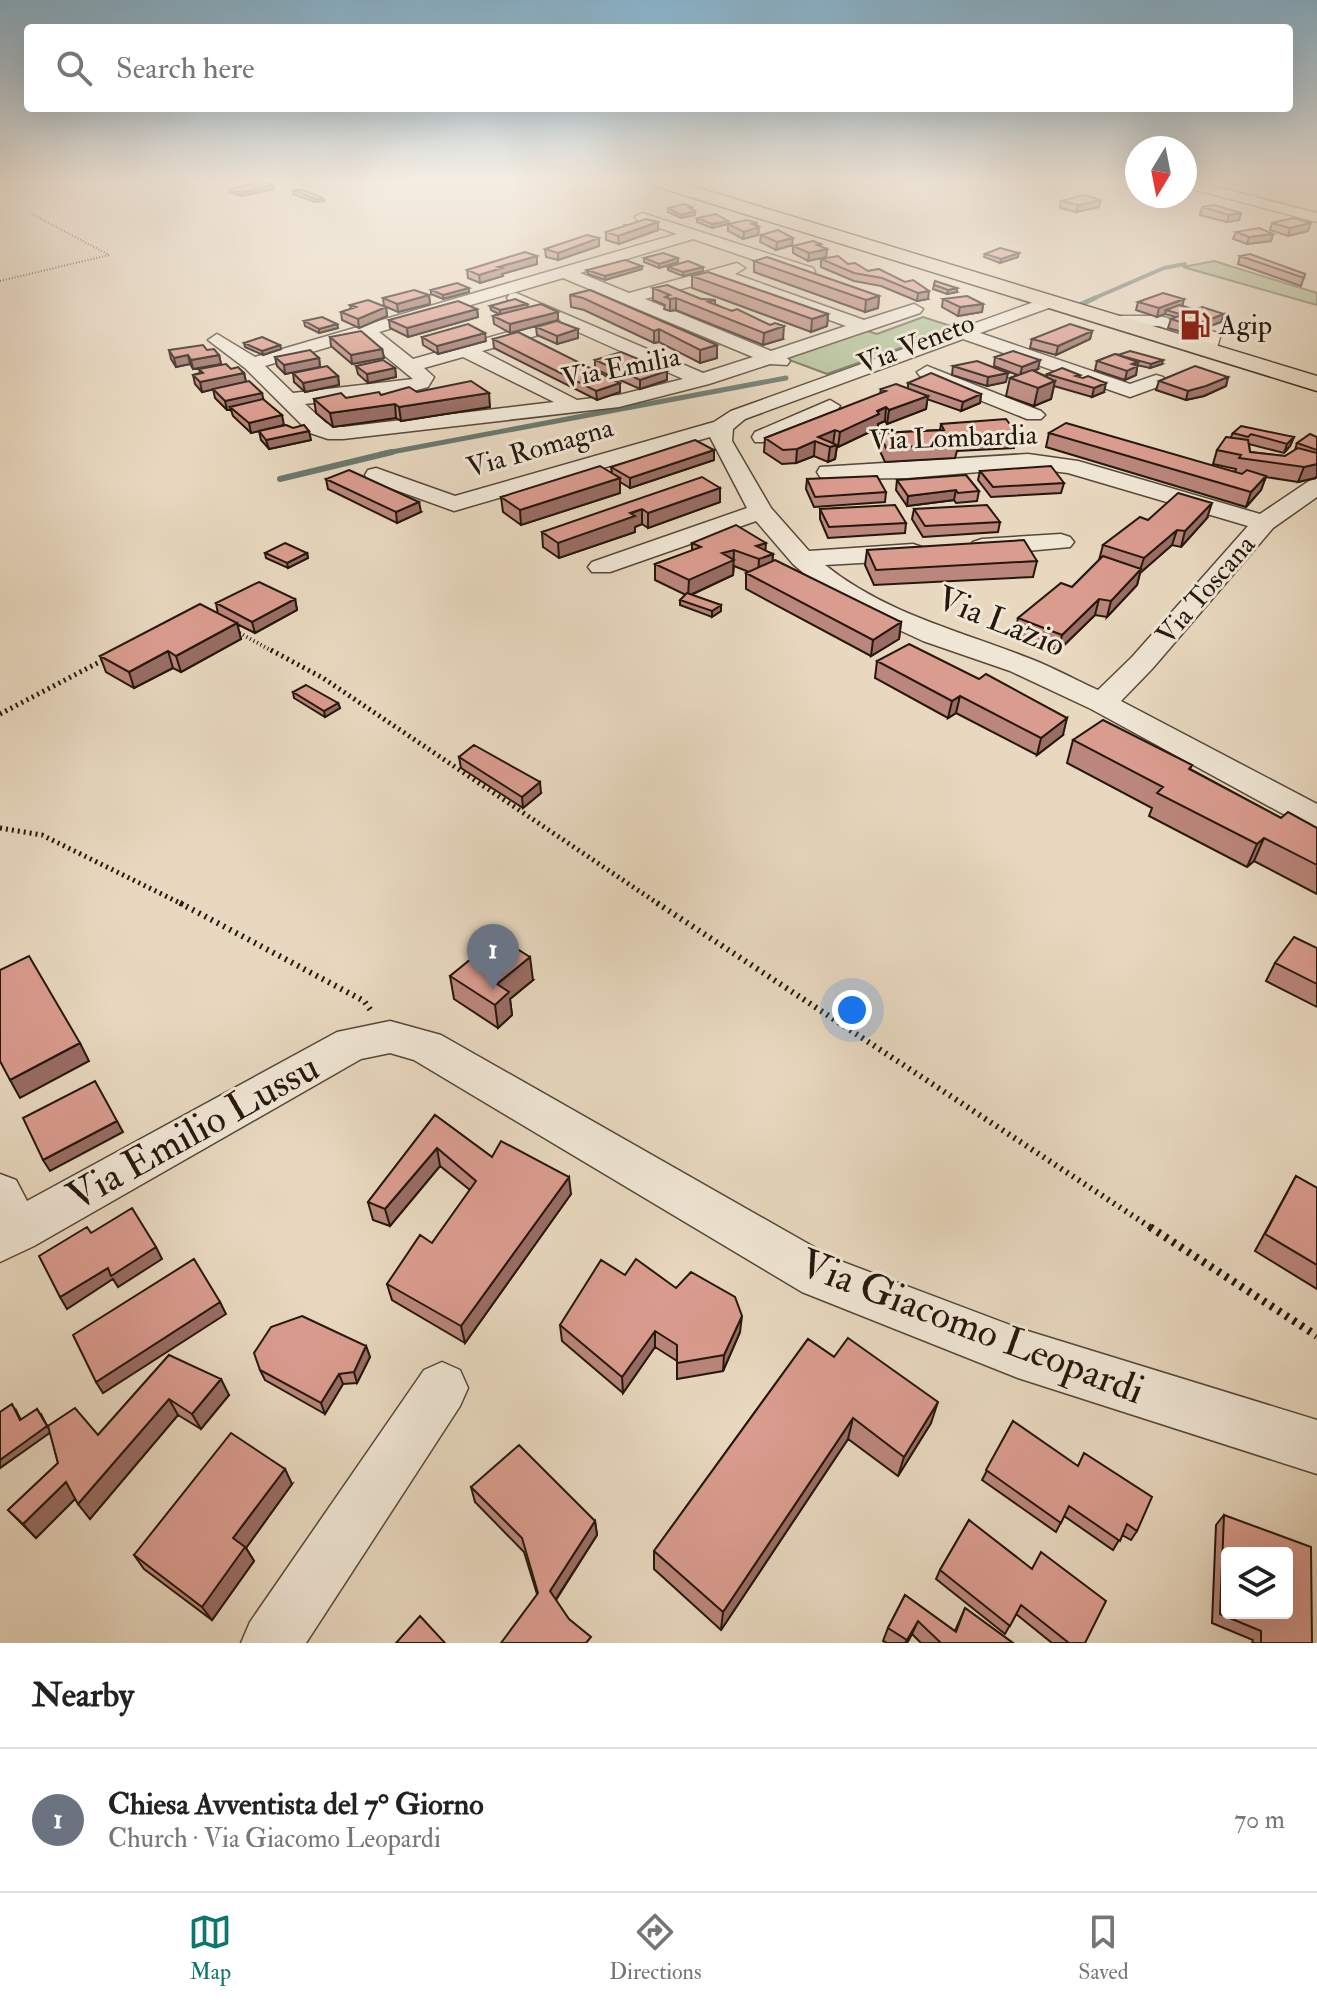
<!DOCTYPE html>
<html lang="en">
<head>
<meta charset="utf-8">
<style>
  :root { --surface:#fff; --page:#f2f2f2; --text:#222; --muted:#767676; --line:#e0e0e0; --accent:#0f766e }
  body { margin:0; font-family:"IM FELL Double Pica",serif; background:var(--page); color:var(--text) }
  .controls { position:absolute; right:24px; bottom:24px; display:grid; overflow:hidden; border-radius:8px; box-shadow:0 8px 32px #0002 }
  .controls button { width:72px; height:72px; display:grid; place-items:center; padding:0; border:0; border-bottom:2px solid var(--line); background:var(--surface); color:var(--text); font:40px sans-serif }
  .compass { position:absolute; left:1125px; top:136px; width:72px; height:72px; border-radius:50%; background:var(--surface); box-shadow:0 8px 32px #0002; rotate:190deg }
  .you { position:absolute; left:852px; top:1010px; width:28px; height:28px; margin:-20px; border:6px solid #fff; border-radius:50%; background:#1a73e8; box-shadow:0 0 0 12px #1a73e833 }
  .badge { display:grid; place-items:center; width:52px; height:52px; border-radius:50%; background:var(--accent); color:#fff; font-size:26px; font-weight:700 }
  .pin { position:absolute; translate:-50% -66px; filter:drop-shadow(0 2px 4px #0008) }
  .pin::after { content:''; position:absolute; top:42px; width:28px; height:24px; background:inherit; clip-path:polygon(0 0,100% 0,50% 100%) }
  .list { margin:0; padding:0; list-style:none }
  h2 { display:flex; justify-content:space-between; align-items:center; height:104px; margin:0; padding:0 32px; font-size:34px }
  h2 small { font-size:26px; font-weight:400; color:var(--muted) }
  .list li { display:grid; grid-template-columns:52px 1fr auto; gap:24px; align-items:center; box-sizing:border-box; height:144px; padding:0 32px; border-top:2px solid var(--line) }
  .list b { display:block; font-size:30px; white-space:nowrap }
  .list p { margin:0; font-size:26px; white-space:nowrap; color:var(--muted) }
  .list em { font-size:26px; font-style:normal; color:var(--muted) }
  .icon { flex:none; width:44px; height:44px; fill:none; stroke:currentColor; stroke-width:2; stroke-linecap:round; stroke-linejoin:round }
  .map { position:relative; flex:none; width:1317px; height:1643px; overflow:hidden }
  .search { position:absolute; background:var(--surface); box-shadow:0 8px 32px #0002; left:24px; right:24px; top:24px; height:88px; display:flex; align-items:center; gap:20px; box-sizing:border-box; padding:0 28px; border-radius:8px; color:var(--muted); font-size:30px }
  .sheet { height:248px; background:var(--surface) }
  nav { display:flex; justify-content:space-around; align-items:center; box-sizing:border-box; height:112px; border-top:2px solid var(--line); background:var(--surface); font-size:22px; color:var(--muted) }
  nav a { display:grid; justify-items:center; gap:4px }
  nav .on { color:var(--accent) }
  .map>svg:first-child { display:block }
  .green { fill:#b1c096; stroke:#6b6c52; stroke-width:2 }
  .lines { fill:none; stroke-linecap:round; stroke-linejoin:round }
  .stream-far2 { stroke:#6a796e; stroke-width:4 }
  .stream-far1 { stroke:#6a796e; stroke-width:5 }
  .stream { stroke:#6a796e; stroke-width:6 }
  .minor-casing { stroke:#56483a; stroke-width:3 }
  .major-casing { stroke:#25180e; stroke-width:3 }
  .path-far4 { stroke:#25180e; stroke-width:2; stroke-dasharray:1 2; stroke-linecap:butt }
  .path-far3 { stroke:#25180e; stroke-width:4; stroke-dasharray:1 3; stroke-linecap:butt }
  .path-far2 { stroke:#25180e; stroke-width:5; stroke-dasharray:2 4; stroke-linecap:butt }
  .path-far1 { stroke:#25180e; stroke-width:6; stroke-dasharray:2 5; stroke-linecap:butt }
  .path { stroke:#25180e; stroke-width:8; stroke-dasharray:3 6; stroke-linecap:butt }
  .minor { fill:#f0e6d5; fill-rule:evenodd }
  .major { fill:#e8d8bf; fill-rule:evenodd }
  .wall { fill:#bb867b; stroke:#25180e; stroke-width:2 }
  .shaded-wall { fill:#996d64; stroke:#25180e; stroke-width:2 }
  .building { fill:#da9c8f; stroke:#25180e; stroke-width:2; fill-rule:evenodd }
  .labels { text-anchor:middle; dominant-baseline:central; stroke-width:6; stroke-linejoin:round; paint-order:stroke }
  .far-poi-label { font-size:28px; fill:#25180e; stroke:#f0e6d5; text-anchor:start }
  .far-street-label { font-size:28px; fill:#25180e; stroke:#f0e6d5 }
  .street-label { font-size:34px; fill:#25180e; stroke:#f0e6d5 }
  .near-street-label { font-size:40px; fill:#25180e; stroke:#f0e6d5 }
</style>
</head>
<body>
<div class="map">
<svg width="1317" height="1643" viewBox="0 0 1317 1643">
  <rect width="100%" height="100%" fill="#e8d8bf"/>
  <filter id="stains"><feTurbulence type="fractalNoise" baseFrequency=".0025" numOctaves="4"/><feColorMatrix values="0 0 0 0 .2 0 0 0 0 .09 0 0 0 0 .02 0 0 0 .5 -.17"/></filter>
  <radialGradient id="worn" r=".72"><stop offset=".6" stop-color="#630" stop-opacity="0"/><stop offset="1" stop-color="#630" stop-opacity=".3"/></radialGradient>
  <path class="green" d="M1214,261L1317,293V305L1183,267Z
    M923,317L957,328L827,374L784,358L867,331L877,334Z"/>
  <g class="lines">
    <path class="stream-far2" d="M1090,300L1164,268L1185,264"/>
    <path class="stream-far1" d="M1077,306L1095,298
      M381,454L786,378"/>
    <path class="stream" d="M280,479L392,452"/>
    <g class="minor-casing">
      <path id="minor" d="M1185,179L1317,213V222L1185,187Z
        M642,213L813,268L815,272L813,276H801L693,239L580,273L629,293L737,263L745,268L735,274L864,320L914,304L923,309L920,313L787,358L790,361L787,365L770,364L709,384L619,407L343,439H328L310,433L245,368L208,340L217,334L255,357L677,234L637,220L635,217ZM563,278L753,357L703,373L516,293L510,294L507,298L510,302L551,320L413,359L379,332ZM718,279L846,326L771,351L645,299ZM567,327L683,379L619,395L577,400L482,351ZM362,337L413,379L293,393L265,366ZM463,357L554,402L343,427L326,423L305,404L406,393L428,387L434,377L424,368Z
        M1048,297L1054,298L1057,302L1054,306L980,333L1130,384L1156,375L1163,377L1166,381L1163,385L1130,397L963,339L745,419L733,429L732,441L771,508L809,551L913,544L922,547L926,552L922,557L913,560L825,565C886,614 961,631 1031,659C1054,668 1076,680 1098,690L1132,657L1248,526L1068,473L1028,468L907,478L828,479L820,477L817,472L820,467L1028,454L1078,461L1260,514L1309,481L1317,479V497L1273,528L1152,669L1121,701L1317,804V829L1305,826L1091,709L1010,671L923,641L867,615L821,588L793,564L756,521L610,572H592L588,567L592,562L747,508L710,437L454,511L368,480L365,475L368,470L376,468L455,496L714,422L731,411Z
        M1111,316H1160L1218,333L1220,337L1215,355H1201L1198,351L1201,340L1159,326L1105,325L1102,321L1105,317Z
        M927,366L1041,411L1045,415L1041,419H1027L920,376L917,372Z
        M830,400L840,406L837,410L771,442H755L752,437L755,432Z
        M1061,534L1070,537L1074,542L1070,547L982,555L973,552L969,547L973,542L982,539Z
        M390,1021L441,1035L835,1259L1018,1328L1317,1420V1474L1018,1378L802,1292L414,1060L390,1053L361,1059L34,1246L0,1262V1174L16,1180L27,1201L337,1032Z
        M442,1362L460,1370L468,1388L460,1406L306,1643H241L250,1622L424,1370Z"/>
    </g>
    <g class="major-casing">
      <path id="major" d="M643,179H669L1317,376V391L645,183Z"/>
    </g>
    <path class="path-far4" d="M0,281L109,255L30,213"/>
    <path class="path-far3" d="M236,631L274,652"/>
    <path class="path-far2" d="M271,650L323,678L660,905
      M0,714L107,658
      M0,828L42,835L184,905"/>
    <path class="path-far1" d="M180,903L364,1001L372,1012
      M657,903L1153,1229"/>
    <path class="path" d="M1150,1227L1317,1336"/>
    <use href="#minor" class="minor"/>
    <use href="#major" class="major"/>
  </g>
  <path class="wall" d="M251,183L273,185L274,189L241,196L230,192V189L251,184Z
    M293,190L323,198L324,201L315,202L293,194Z
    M1061,201L1099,207L1076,212L1060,208Z
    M1202,207L1241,213L1239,220L1227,222L1200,215Z
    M668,208L692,209L695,211V215L681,218L668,212Z
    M697,218L728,221V224L712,228L697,222Z
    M757,223V226L759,227L758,235L743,239L728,231V224Z
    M1272,223L1308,231L1288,236L1270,230Z
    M624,225L658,230L619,244L606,240V232L624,227Z
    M1236,232L1273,234L1271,241L1247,244L1233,239Z
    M761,235L792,245L776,250L760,242Z
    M599,246L558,260L546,257L545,249Z
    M793,246L821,247L827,249L826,257L808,261L793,253Z
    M985,254L1018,257L1000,263L984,257Z
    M1240,256L1305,274L1301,286L1238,264Z
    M644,258L678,262L659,268L644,262Z
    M821,259L848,264L868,271L879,269L928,299L917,301L881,286L854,281L821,267Z
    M754,261L879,296L878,308L865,312L754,272Z
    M537,264L502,274L503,276L480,283L468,278L467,270Z
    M668,267H703V271L683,276L668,270Z
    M642,269L605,280L588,274L587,270Z
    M692,276L828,314L827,326L811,332L692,288Z
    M935,281L957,292L947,294L933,289Z
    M653,288L701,299L715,300V304L783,339L763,345L676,310L670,311L664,309L665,305L653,300Z
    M431,290L469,292L443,299L431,294Z
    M590,290L717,345V358L700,363L659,342L654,343L584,310L571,307L570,295Z
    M429,295L430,304L398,312L384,306L383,298Z
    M943,299L983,304L982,312L958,316L942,307Z
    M1138,302L1182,306L1221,322L1189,334L1168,328L1171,319L1176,317L1165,314L1157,317L1136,310Z
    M527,304L528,307L558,320L510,333L494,324L493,316L499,314L491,310L490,306Z
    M350,305L386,307L387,316L359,328L342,320L341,312L351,309Z
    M477,309L478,317L408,337L390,328L389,320Z
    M304,321L337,324L338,328L319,333L305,326Z
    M536,327L578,329V338L557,344L537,335Z
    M1092,331L1090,339L1056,355L1030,348L1032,339Z
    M330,337L382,349L384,358L352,364L331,346Z
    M422,337L486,341L438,354L423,345Z
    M493,339L620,383V392L597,400L494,348Z
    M244,343L281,349L263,355L245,347Z
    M169,350H207L219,355L221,364L193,369L190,364L176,367L171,359Z
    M1115,354L1162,364L1150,368L1137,365L1136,375L1125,380L1095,370L1097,361Z
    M275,357L319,358L320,367L285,374L277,366Z
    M995,357L1038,369L1034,371L1047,377V374L1080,377L1104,392L1092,397L1054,386L1051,399L1034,406L1006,396L1010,378L1018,375L994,366Z
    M595,360L667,371V380L640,389L595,369Z
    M356,366L395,368L396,377L368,383L358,374Z
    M953,366L1006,382L987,386L952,375Z
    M199,369H231L244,373L246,382L284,425L261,430L311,440L269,449L261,440L259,431L251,433L233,416L231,410H227L215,398L213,389L202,392L195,384L193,375L200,373Z
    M293,373L338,376L339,385L305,392L294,382Z
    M1228,377L1226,386L1204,396L1186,400L1156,390L1159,381Z
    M908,383L981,394L980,403L961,411L927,399L926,409L887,424L885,421L878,424V428L838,447L837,446L835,459L828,462L814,456L796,463L782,464L764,452L765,438L880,394L881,389L908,388Z
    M417,392L490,407L401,421L396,418L333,427L316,413L314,399L346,398Z
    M941,424L1017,434L1014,448L957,451L955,458L885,462L878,447L880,433L940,430Z
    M1049,433L1235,472L1236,469L1213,464L1217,450L1231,437L1233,433L1294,437L1290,446L1284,453L1249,444L1250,452L1285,456L1295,450L1297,443L1317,437V476L1315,478L1298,482L1266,477L1261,490L1246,507L1046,447Z
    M714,450V460L630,488L620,482V493L521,525L503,512L501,497L612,473L611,467Z
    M980,471L1064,483L1061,493L991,497L978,480Z
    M326,479L421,512L397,523L328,489Z
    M807,479L886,492L885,502L814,507L806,489Z
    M897,480L979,491L977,501L956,503L954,500L907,506L896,490Z
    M720,488V502L648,528L642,524L635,527V532L559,558L543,547L542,532Z
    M820,509L906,523L905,533L828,538L820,519Z
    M914,509L1000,522L998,532L923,537L912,519Z
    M1207,518L1181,547L1172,545L1140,573L1137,585L1107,617L1095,615L1058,651L1015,634L1018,618L1072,587L1099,560L1103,545Z
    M692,543L765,551L773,554L772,561L901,622L899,639L871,656L746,589V573L749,572L734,566L733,575L691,595L721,605V611L712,617L680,605V600L686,595L655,580V564L692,551Z
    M867,550L1037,561L1033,577L874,585L865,565Z
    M265,553H307L308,558L288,568L266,558Z
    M295,599L297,610L255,633L237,624L241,639L181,672L173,668L134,688L106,672L100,656L218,614L216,603Z
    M877,661L1063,735L1037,755L956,713L948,718L875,678Z
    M293,692L338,703L340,708L325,717L294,698Z
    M1073,740L1192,765L1190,769L1281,818L1317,828V894L1254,861L1247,867L1149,816L1152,808L1067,763Z
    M459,757L541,793L523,808L461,768Z
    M1317,948V1007L1266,981L1275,963Z
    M450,976L533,980L510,999L512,1015L498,1028L454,999Z
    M435,1115L492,1157L571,1194L465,1343L392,1300L387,1284L432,1243L470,1190L440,1166L390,1226L373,1220L368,1202Z
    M1296,1176L1317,1188V1289L1255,1251Z
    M625,1275L676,1288L740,1332L723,1371L677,1379V1361L655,1347L623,1393L562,1341L560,1325Z
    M808,1339L931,1423L898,1476L848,1439L721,1630L654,1569V1551Z
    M366,1346L370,1357L357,1383L343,1384L325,1414L265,1380L260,1370Z
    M169,1355L229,1395L201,1429L178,1415L90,1519L75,1499L36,1538L8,1510L58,1463L50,1432L0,1468L16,1410L21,1420L41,1414L48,1428L98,1435Z
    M1013,1421L1137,1531L1131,1540L1122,1535L1113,1550L1064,1516L1056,1532L982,1480Z
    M292,1484L246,1548L254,1561L212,1620L144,1569L134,1555Z
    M471,1487L595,1521L597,1535L556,1600L537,1594L524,1552L475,1502Z
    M1224,1515L1312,1643H1252L1253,1640L1212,1623L1216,1525Z
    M969,1520L1085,1643H1052L1016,1614L1005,1634L936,1579L940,1570Z
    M905,1595L955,1631L965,1608L1013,1643H921L912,1634L907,1643H887L883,1641L888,1628Z"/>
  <path class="shaded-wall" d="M273,185L274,189L241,196V193Z
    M323,198L324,201L315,202V199Z
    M1101,200L1099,207L1076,212L1078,205Z
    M695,211V215L681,218V215Z
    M1241,213L1239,220L1227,222L1229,215Z
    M728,221V224L712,228V224Z
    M658,222V230L619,244L618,236Z
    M757,223V228L759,227L758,235L743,239L744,232L752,224Z
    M1311,223L1308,231L1288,236L1290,228Z
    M1273,234L1271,241L1247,244L1249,237Z
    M599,238V246L558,260V253Z
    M793,238L792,245L776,250L777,242Z
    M821,244L820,251L827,249L826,257L808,261L809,253L817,245Z
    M1019,253L1018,257L1000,263L1001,259Z
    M537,256V264L502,274L503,276L480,283L479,275L498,267Z
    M678,258V262L659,268V264Z
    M642,266V269L605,280V276Z
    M703,267V271L683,276V272Z
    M469,288V292L443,299V295Z
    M957,288V292L947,294L948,290Z
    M929,291L928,299L917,301L918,293Z
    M429,295L430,304L398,312L397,304Z
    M879,296L878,308L865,312L866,300Z
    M676,298V310L670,311V299Z
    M1184,299L1182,308L1166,310L1165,314L1157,317L1159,308Z
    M527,304L528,308L500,315V310Z
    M983,304L982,312L958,316L960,307Z
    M386,307L387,316L359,328L358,319Z
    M477,309L478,317L408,337L407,328Z
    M558,312V320L510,333V324Z
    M828,314L827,326L811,332L812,319Z
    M1224,314L1221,322L1189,334L1192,326Z
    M337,324L338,328L319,333V329Z
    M784,326L783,339L763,345L764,333Z
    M578,329V338L557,344V336Z
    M659,329V342L654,343V331Z
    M1092,331L1090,339L1056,355L1058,346Z
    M485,333L486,341L438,354L437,346Z
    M280,345L281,349L263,355L262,351Z
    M717,345V358L700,363V350Z
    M382,349L384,358L352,364L351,355Z
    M188,355L190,364L176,367L174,358Z
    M219,355L221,364L193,369L191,360Z
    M319,358L320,367L285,374L284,365Z
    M1040,360L1038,369L1020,376L1022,367Z
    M1163,360L1162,364L1150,368L1151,364Z
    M1138,362L1136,375L1125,380L1127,371L1132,364Z
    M395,368L396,377L368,383L367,374Z
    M667,371V380L640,389V380Z
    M244,373L246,382L202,392L200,382Z
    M1008,373L1006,382L987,386L988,377Z
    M338,376L339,385L305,392L303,383Z
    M1228,377L1226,386L1204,396L1186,400L1188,391Z
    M1055,381L1051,399L1034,406L1038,388Z
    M620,383V392L597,400L596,391Z
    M1106,383L1104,392L1092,397L1094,388Z
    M262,393L264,402L230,407L231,410H227L225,401Z
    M489,393L490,407L401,421L399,407Z
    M981,394L980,403L961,411L963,402Z
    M928,396L926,409L887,424L889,410Z
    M395,404L396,418L333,427L330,413Z
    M886,407L885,421L878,424V428L838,447L840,432Z
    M282,415L284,425L251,433L249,423Z
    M835,430L833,445L818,437Z
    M309,431L311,440L269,449L266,440Z
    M1294,437L1290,446L1284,453L1287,444Z
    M815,441L814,456L796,463L797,449Z
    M837,445L835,459L828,462L830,447Z
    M714,450V460L630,488V478Z
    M1317,464V476L1315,478L1298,482L1304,467Z
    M1266,476L1261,490L1246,507L1251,492Z
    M620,478V493L521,525L520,510Z
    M720,488V502L648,528V513Z
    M956,490L954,500L907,506L908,496Z
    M419,502L421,512L397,523L396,512Z
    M1212,503L1207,518L1181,547L1185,531Z
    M642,509V524L635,527V532L559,558L558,543Z
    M1177,530L1172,545L1140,573L1137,585L1107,617L1111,601L1140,570L1144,558Z
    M766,543L765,557L773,554L772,570L758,575L759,559L756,546Z
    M734,550L733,575L688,596L689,580L722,553Z
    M307,553L308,558L288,568L287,563Z
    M295,599L297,610L255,633L252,622Z
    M1099,599L1095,615L1058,651L1062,635Z
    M721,605V611L712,617V611Z
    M901,622L899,639L871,656L873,640Z
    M237,623L241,639L181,672L176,656Z
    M168,651L173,668L134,688L129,672Z
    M960,696L956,713L948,718L952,701Z
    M338,703L340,708L325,717L324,711Z
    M1067,718L1063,735L1037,755L1041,738Z
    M540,782L541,793L523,808L522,797Z
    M1264,838L1254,861L1247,867L1257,844Z
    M530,957L533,980L510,999L512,1015L498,1028L495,1005L497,984Z
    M80,1043L89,1061L20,1098L10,1080Z
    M117,1121L123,1132L50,1171L43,1160Z
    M437,1148L440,1166L390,1226L385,1209Z
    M569,1177L571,1194L465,1343L461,1326Z
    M156,1247L162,1259L118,1287L113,1279L67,1309L60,1297L108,1268Z
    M220,1302L226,1314L103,1393L96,1382Z
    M742,1316L740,1332L723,1371L724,1355Z
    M655,1331V1347L623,1393L622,1377Z
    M366,1346L370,1357L357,1383L354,1372Z
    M339,1374L343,1384L325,1414L321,1403Z
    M221,1379L229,1395L201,1429L192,1414Z
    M169,1399L178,1415L90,1519L78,1504Z
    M938,1402L931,1423L898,1476L904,1457Z
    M37,1409L51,1432L0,1468V1460Z
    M853,1418L848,1439L721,1630L723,1612Z
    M285,1469L292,1484L246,1548L254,1561L212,1620L202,1607L233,1538Z
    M66,1482L78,1496L36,1538L23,1524Z
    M595,1521L597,1535L552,1605L550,1591Z
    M918,1621L912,1634L907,1643H905Z"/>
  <path class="building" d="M259,181L273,185L241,193L230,189L254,184L251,183Z
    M293,190H303L323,198L315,199Z
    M1083,195L1101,200L1078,205L1061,201Z
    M684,204L692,207L689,208L695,211L681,215L668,208Z
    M1214,205L1241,213L1229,215L1202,207Z
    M716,214L728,221L712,224L697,218Z
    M1293,218L1311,223L1290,228L1272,223Z
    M646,219L658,222L618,236L606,232Z
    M747,220L757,223L752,224L759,227L744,232L728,224Z
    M1259,228L1273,234L1249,237L1236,232Z
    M778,230L793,238L777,242L761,235Z
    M587,235L599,238L558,253L545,249Z
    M813,241L821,244L817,245L827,249L809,253L793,246Z
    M1000,248L1019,253L1001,259L985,254Z
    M525,252L537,256L498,267L502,268L479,275L467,270Z
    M663,253L678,258L659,264L644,258Z
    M1250,254L1305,274L1304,278L1240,256Z
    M838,256L848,264L855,263L868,271L879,269L905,282L913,280L929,291L918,293L882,278L854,273L821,259Z
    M767,257L879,296L866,300L754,261Z
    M625,260L642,266L605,276L587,270Z
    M688,261L703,267L683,272L668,267Z
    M708,272L828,314L812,319L692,276Z
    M935,281L957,288L948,290L934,285Z
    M457,283L469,288L443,295L431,290Z
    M667,285L701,299L715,300L708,302L732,311L737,309L770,325L775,323L784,326L764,333L676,298L670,299L665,297L670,295L653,288Z
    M414,290L429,295L397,304L383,298Z
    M590,290L717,345L700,350L659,329L654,331L583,298L570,295Z
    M1163,293L1184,299L1159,308L1138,302Z
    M967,296L983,304L960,307L943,299Z
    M515,299L527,304L500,310L490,306Z
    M368,300L386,307L358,319L341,312L356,307L350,305Z
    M458,301L477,309L407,328L389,320Z
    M541,304L558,312L510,324L493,316Z
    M1179,305L1196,310L1183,315L1166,310Z
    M1202,307L1224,314L1192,326L1171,319Z
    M322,317L337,324L319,329L304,321Z
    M557,321L578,329L557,336L536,327Z
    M468,324L485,333L437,346L422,337Z
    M1070,324L1092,331L1058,346L1032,339Z
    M361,331L382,349L351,355L330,337Z
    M518,332L620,383L596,391L493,339Z
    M262,337L280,345L262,351L244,343Z
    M203,345L207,350L214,349L219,355L191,360L188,355L174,358L169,350Z
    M310,350L319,358L284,365L275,357Z
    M1013,351L1040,360L1022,367L995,357Z
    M1130,351L1163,360L1151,364L1118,355Z
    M621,352L667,371L640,380L595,360Z
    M1115,354L1138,362L1132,364L1138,366L1127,371L1097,361Z
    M383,360L395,368L367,374L356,366Z
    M977,361L1008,373L988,377L953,366Z
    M226,364L231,369L238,367L244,373L200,382L193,375L203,373L199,369Z
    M327,366L338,376L303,383L293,373Z
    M1195,366L1228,377L1206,386L1188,391L1159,381Z
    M1062,368L1080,375L1076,376L1083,378L1088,376L1106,383L1094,388L1047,374Z
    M1032,370L1055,381L1038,388L1010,378Z
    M931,373L981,394L963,402L908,383Z
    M249,381L262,393L225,401L213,389Z
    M471,381L489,393L399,407L395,404L330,413L314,399L341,393L346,398L379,392L381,395L409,387L417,392Z
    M896,384L928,396L889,410L886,407L877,411L879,414L840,432L835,430L818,437L837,445L830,447L815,441L797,449L783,450L765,438L886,391L881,389Z
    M263,399L282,415L249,423L230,407Z
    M1006,419L1017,434L951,437L958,444L886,448L880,433L944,430L941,424Z
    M1066,423L1242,474L1247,470L1266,476L1251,492L1049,433Z
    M286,425L293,428L304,425L309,431L266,440L259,431Z
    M1241,426L1294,437L1287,444L1251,434L1248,437L1233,433Z
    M1310,434L1317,437V450L1297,443Z
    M1226,437L1248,440L1250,452L1285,456L1298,448L1317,453V464L1304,467L1239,458L1241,455L1217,450Z
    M695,440L714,450L630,478L611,467Z
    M600,466L620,478L520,510L501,497Z
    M1051,466L1064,483L993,487L980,471Z
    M349,470L419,502L396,512L326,479Z
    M966,475L979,491L958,493L956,490L908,496L897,480Z
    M877,476L886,492L815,497L807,479Z
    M702,477L720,488L648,513L642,509L630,513L635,516L558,543L542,532Z
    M1178,493L1212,503L1185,531L1177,530L1144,558L1103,545L1140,517L1148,520Z
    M895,505L906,523L829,527L820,509Z
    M987,505L1000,522L925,526L914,509Z
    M736,525L766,543L756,546L773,554L759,559L734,550L722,553L734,560L689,580L655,564L701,547L692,543Z
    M1024,540L1037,561L876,570L867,550Z
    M285,543L307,553L287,563L265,553Z
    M1103,556L1141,569L1111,601L1099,599L1062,635L1018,618L1061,583L1072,587Z
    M775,560L901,622L873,640L746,573Z
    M259,582L295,599L252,622L216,603Z
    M687,593L721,605L712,611L680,600Z
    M200,604L237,623L176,656L168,651L129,672L100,656Z
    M909,644L979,679L986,674L1067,718L1041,738L960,696L952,701L877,661Z
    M306,685L338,703L324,711L293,692Z
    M1103,720L1192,765L1189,769L1281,818L1288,812L1317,828V865L1264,838L1257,844L1157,793L1163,787L1073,740Z
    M474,745L540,782L522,797L459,757Z
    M498,937L530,957L497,984L509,992L495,1005L450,976Z
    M1294,937L1317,948V984L1275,963Z
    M29,956L80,1043L10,1080L0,1061V970Z
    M95,1081L117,1121L43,1160L23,1118Z
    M435,1115L492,1157L501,1141L569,1177L461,1326L387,1284L420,1235L432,1243L476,1181L437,1148L385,1209L368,1202Z
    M1296,1176L1317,1188V1265L1265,1234Z
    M132,1208L156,1247L111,1276L108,1268L60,1297L39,1256L87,1227L91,1233Z
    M194,1259L220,1302L96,1382L73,1335Z
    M636,1259L676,1288L691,1272L735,1297L742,1316L724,1355L677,1363V1345L655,1331L622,1377L560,1325L601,1260L625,1275Z
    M302,1316L366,1346L354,1372L339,1374L321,1403L260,1370L254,1353L271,1327Z
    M848,1338L938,1402L904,1457L853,1418L723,1612L654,1551L808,1339L834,1357Z
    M169,1355L221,1379L192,1414L169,1399L78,1504L66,1482L23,1524L8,1510L58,1463L48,1426L75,1408L98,1435Z
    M12,1404L20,1420L37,1409L47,1426L0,1460V1412Z
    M1013,1421L1078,1466L1084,1453L1152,1497L1137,1531L1127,1524L1120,1541L1069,1506L1061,1523L986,1470Z
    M231,1433L285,1469L233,1538L245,1547L202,1607L134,1555Z
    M519,1445L595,1521L550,1591L569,1619L591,1637L586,1643H501L538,1593L522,1538L471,1487Z
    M1224,1515L1311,1547L1312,1643H1261V1631L1220,1614ZM1227,1553H1287V1613H1227Z
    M969,1520L1032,1569L1041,1552L1106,1601L1085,1643H1069L1021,1605L1010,1626L940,1570Z
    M905,1595L956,1632L965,1608L1013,1643H941L918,1621L907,1640L888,1628Z
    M420,1616L445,1643H396Z"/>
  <linearGradient id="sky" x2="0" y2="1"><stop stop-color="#88b6d1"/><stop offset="0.44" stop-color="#f5ede2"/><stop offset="1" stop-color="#f5ede2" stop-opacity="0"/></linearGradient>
  <rect width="1317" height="409" fill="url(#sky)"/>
  <defs>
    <g id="fuel-bare" transform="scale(2.4)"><path d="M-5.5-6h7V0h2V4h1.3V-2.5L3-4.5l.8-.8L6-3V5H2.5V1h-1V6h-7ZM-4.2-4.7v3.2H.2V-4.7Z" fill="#8f2418" stroke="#f0e6d5" stroke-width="2.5" paint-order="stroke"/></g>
  </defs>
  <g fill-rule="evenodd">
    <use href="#fuel-bare" x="1195" y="325"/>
  </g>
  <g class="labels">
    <g class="far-poi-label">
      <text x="1219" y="325">Agip</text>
    </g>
    <g class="far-street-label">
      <text transform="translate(916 344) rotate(-21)">Via Veneto</text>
      <text transform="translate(621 368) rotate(-11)">Via Emilia</text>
      <text transform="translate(953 438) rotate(-2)">Via Lombardia</text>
      <text transform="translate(540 448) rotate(-16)">Via Romagna</text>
      <text transform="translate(1206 590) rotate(-49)">Via Toscana</text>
    </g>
    <g class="street-label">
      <text transform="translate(1001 622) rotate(22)">Via Lazio</text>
    </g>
    <g class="near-street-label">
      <text transform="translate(193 1132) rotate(-29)">Via Emilio Lussu</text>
      <text transform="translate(972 1327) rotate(21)">Via Giacomo Leopardi</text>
    </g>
  </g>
  <rect width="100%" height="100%" filter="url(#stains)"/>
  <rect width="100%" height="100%" fill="url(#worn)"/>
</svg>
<div class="controls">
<button><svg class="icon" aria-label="layers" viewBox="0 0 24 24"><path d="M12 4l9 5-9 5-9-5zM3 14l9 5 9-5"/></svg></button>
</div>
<svg class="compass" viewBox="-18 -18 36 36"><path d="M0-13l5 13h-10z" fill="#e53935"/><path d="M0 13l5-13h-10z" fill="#767676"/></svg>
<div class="you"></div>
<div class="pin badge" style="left:493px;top:990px;background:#6b7280">1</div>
<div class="search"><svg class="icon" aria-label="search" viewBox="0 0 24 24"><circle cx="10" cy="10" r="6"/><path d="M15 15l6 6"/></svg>Search here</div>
</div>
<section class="sheet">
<h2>Nearby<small></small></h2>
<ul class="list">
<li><span class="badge" style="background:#6b7280">1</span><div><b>Chiesa Avventista del 7° Giorno</b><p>Church · Via Giacomo Leopardi</p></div><em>70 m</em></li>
</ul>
</section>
<nav>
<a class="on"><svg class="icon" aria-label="map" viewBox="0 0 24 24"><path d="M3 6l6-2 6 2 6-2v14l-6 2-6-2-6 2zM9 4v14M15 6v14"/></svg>Map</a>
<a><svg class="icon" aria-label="directions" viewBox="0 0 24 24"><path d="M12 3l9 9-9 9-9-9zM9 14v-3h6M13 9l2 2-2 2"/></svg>Directions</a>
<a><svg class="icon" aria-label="saved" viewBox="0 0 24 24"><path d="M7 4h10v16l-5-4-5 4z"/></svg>Saved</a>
</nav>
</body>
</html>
